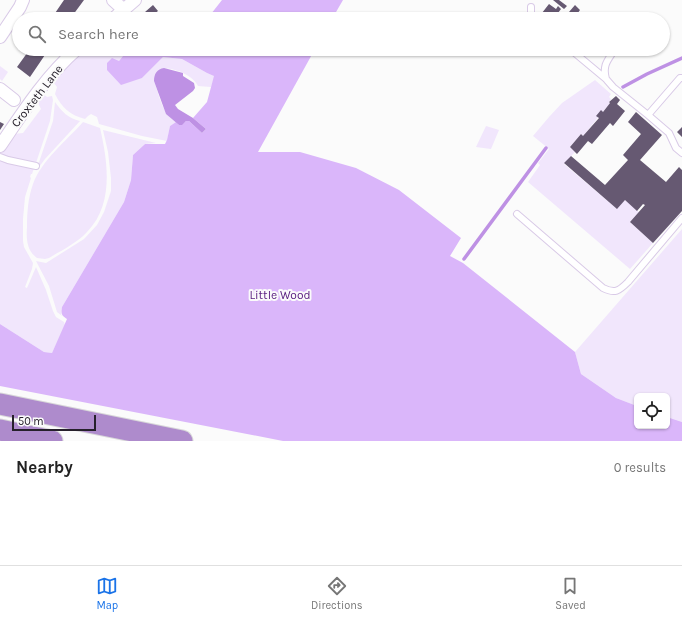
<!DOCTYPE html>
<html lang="en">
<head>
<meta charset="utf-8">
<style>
  :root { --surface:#fff; --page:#f6f6f6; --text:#222; --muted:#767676; --line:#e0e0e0; --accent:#1a73e8 }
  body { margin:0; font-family:Karla,sans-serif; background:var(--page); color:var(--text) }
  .controls { position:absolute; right:12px; bottom:12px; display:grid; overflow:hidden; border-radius:6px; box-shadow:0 1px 3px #0004 }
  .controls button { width:36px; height:36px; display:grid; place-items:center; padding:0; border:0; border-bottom:1px solid var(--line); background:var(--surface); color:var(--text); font:20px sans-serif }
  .scale { position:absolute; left:12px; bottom:10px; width:84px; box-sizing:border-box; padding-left:4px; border:2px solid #26202b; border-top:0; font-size:11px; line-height:14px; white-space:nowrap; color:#26202b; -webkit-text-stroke:3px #fbfbfb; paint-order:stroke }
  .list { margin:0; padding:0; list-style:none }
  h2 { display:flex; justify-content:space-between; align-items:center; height:52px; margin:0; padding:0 16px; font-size:17px }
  h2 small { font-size:13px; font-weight:400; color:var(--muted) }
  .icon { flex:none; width:22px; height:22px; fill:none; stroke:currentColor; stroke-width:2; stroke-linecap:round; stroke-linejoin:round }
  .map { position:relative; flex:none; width:682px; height:441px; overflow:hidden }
  .search { position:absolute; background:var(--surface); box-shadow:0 1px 3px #0004; left:12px; right:12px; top:12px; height:44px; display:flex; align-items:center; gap:10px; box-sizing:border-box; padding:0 14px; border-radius:22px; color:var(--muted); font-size:15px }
  .sheet { height:124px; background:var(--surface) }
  nav { display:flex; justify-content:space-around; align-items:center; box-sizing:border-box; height:56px; border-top:1px solid var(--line); background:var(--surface); font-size:11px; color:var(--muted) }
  nav a { display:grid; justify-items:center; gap:2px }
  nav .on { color:var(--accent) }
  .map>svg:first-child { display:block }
  .green { fill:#f1e6fc }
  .forest { fill:#dab6fa }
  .water { fill:#be91e4 }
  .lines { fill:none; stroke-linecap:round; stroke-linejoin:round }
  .stream { stroke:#be91e4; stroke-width:3.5 }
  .building { fill:#665972 }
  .lane-casing { stroke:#d9cae7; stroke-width:8 }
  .street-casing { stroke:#d9cae7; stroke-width:14 }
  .highway-casing { stroke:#d8d7d9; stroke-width:23 }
  .lane { stroke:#fff; stroke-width:6 }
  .street { stroke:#fff; stroke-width:12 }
  .highway { stroke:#ae8bcc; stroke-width:21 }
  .labels { text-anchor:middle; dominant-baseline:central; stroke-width:4; stroke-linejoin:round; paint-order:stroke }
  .street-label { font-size:12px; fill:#26202b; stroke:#fbfbfb }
  .park-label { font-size:12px; fill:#5c2182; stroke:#fbfbfb }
</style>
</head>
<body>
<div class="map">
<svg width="682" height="441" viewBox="0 0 682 441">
  <rect width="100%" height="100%" fill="#fbfbfb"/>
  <path class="green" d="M84,49H119L123,56L119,61L142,78L163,57L182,59L207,73L215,76L211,87L198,86C193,75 172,66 160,69L154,81C160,96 161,112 176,122L170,126L167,141L142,136L99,124L97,117L91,114L88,116L85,119C70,115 62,108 55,94L57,87L53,82L68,64Z
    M0,66L8,72L2,81L0,79Z
    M595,80L611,94L609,97L611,99L609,102L610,103L583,136L581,134L570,147L575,152L564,164L616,208L625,200L639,212L630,222L653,243L630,269L528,182L540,165L538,163L549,149L533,136L549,117L562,103Z
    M43,94L47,97L52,96L53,100L50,121L36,163C25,162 9,160 1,153L13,134L23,133L41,109L37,101Z
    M55,102C62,112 68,118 80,121L45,159L36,171L53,121Z
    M83,122L100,128C108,162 114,205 87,232C77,243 62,250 49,258L45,259L37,258C27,251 26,239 27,227C27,213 28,198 33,184C41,161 67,140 83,122Z
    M486,126L499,130L491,149L476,147Z
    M103,130L156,143L145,144L133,155L131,180L124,202L62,307L61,314L62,316L57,312L49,286L36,261L46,263L84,239L97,225L104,212L111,191V178L108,152Z
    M0,160L17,165L34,168L32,174H31L30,177L31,178L25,197L23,219V241L24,247L33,263L32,269L25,287L27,288L36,267L46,290L53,311L56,317L64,322L65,325L52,353L44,352L0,324Z
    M682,229V422L667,417V396H637V406L616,398L581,374L575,352Z"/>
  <path class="forest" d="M222,0H343L332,19H207Z
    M119,49H159L163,51L165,49H315L258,152H300L356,168L399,190L461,238L450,256L463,263L575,352L581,374L616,398L637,406V426H667V417L682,422V441H283L0,386V324L44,352L52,353L67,319C61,315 61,314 62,307L124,202L131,180L133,155L145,144H165L167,140L170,126L176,122L179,125H181L186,121H189L202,133L206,129L193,118L207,102L214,76L207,73L182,59L163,57L142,78L121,85L107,70V63L112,58L119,61L123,56Z"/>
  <path class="water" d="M164,68L183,73V76L194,83L195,88L193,91L175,105L178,109L193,118L206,129L202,133L189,121H186L182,125H179L166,114L154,81C154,74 157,69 164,68Z"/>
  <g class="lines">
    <path class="stream" d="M623,87L647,74L682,58
      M464,259L546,148"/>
  </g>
  <path class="building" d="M64,0H84L70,19H51Z
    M553,0H559L567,6L564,9Z
    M549,4L556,9L558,6L561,9L558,13L561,15L558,19H539L538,18Z
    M153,5L158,11L149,18L145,12Z
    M575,5L580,10L575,17L569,12Z
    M30,49H49L30,77L17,67Z
    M616,96L620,100L617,104L625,111L613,126L610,123L592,144L588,141L577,154L570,147L581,134L583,136L599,118L596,116L601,110L603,112L610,103L609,102Z
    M636,112L662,135L640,160L666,182L679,167L682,170V211L653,243L630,222L645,205L643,204L637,211L625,200L617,209L564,163L571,156L605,185L628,160L623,155L641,134L628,122Z
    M0,122L4,124L0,130Z
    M682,127V137L677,132Z"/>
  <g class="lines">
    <g class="lane-casing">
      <path id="lane" d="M531,7V17L533,19
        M570,49L606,79L613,87L648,115L669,133L676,148L682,153
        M606,79C602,65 608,60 615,49
        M648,115L680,78H682
        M0,157L8,160L36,166
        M517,214L603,288C615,294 619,291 628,282L682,218"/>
    </g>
    <g class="street-casing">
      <path id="street" d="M113,0L124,10
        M113,19L135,0
        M0,37L20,7L23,0
        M0,89L14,100
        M0,146C23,112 46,76 77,49"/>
    </g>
    <g class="highway-casing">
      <path id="highway" d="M0,404L182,441
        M0,430L52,441"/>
    </g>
    <use href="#lane" class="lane"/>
    <use href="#street" class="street"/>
    <use href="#highway" class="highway"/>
  </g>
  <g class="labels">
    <g class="street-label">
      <text transform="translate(37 96) rotate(-52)">Croxteth Lane</text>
    </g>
    <g class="park-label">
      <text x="280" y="295">Little Wood</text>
    </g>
  </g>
</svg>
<div class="controls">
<button><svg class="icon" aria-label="locate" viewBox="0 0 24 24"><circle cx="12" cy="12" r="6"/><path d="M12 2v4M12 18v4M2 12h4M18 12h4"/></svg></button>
</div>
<div class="scale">50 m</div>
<div class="search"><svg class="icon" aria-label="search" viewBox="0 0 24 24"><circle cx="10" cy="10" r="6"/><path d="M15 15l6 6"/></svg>Search here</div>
</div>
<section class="sheet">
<h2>Nearby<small>0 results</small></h2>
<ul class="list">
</ul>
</section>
<nav>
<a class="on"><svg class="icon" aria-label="map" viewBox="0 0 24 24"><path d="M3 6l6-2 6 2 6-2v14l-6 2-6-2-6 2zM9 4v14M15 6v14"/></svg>Map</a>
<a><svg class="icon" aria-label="directions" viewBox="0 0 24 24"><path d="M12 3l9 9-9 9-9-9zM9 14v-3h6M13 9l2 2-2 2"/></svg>Directions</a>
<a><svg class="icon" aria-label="saved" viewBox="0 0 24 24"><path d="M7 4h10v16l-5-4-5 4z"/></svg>Saved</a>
</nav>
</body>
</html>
